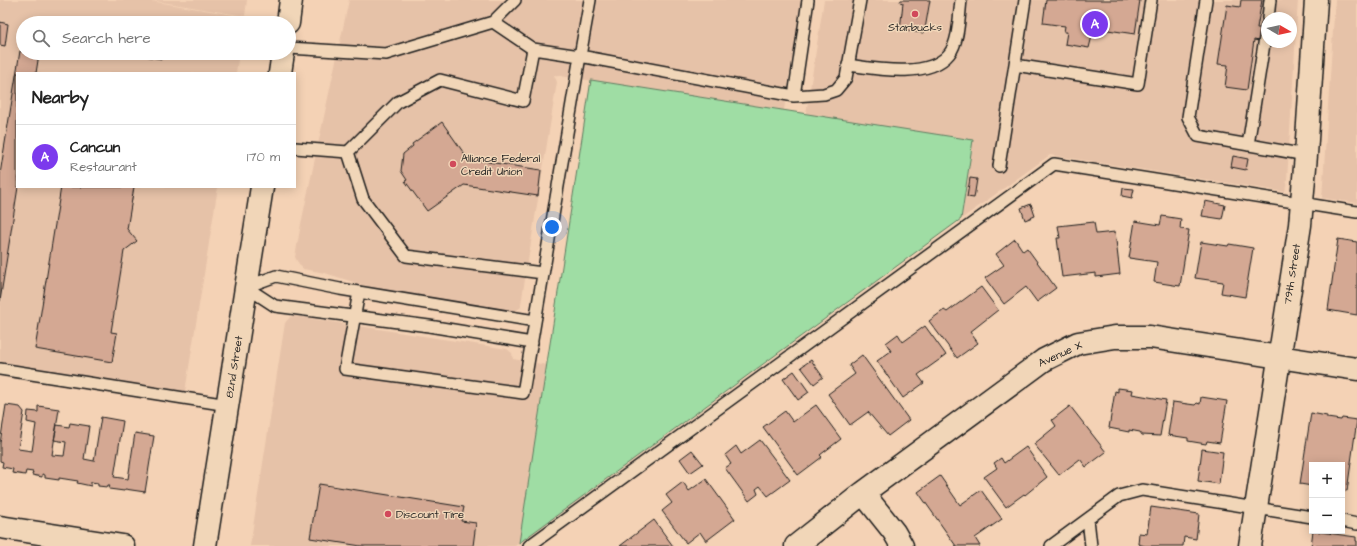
<!DOCTYPE html>
<html lang="en">
<head>
<meta charset="utf-8">
<style>
  :root { --surface:#fff; --page:#f6f6f6; --text:#222; --muted:#767676; --line:#e0e0e0; --accent:#7c3aed }
  body { margin:0; font-family:"Architects Daughter",sans-serif; background:var(--page); color:var(--text) }
  .controls { position:absolute; right:12px; bottom:12px; display:grid; overflow:hidden; border-radius:0px; box-shadow:0 2px 10px #0003 }
  .controls button { width:36px; height:36px; display:grid; place-items:center; padding:0; border:0; border-bottom:1px solid var(--line); background:var(--surface); color:var(--text); font:20px sans-serif }
  .compass { position:absolute; left:1261px; top:12px; width:36px; height:36px; border-radius:50%; background:var(--surface); box-shadow:0 2px 10px #0003; rotate:99deg }
  .you { position:absolute; left:552px; top:227px; width:14px; height:14px; margin:-10px; border:3px solid #fff; border-radius:50%; background:#1a73e8; box-shadow:0 0 0 6px #1a73e833 }
  .badge { display:grid; place-items:center; width:26px; height:26px; border-radius:50%; background:var(--accent); color:#fff; font-size:13px; font-weight:700 }
  .pin { position:absolute; translate:-50% -50%; border:2px solid #fff; box-shadow:0 1px 4px #0006 }
  .list { margin:0; padding:0; list-style:none }
  h2 { display:flex; justify-content:space-between; align-items:center; height:52px; margin:0; padding:0 16px; font-size:17px }
  h2 small { font-size:13px; font-weight:400; color:var(--muted) }
  .list li { display:grid; grid-template-columns:26px 1fr auto; gap:12px; align-items:center; box-sizing:border-box; height:64px; padding:0 16px; border-top:1px solid var(--line) }
  .list b { display:block; font-size:15px; white-space:nowrap }
  .list p { margin:0; font-size:13px; white-space:nowrap; color:var(--muted) }
  .list em { font-size:13px; font-style:normal; color:var(--muted) }
  .icon { flex:none; width:22px; height:22px; fill:none; stroke:currentColor; stroke-width:2; stroke-linecap:round; stroke-linejoin:round }
  .map { position:relative; flex:none; width:1357px; height:546px; overflow:hidden }
  .search { position:absolute; background:var(--surface); box-shadow:0 2px 10px #0003; left:16px; top:16px; width:280px; height:44px; display:flex; align-items:center; gap:10px; box-sizing:border-box; padding:0 14px; border-radius:22px; color:var(--muted); font-size:15px }
  .panel { position:absolute; background:var(--surface); box-shadow:0 2px 10px #0003; left:16px; top:72px; width:280px; height:116px; border-radius:0px }
  .map>svg:first-child { display:block }
  .built { fill:#e6c2a8; fill-rule:evenodd }
  .green { fill:#9fdda4; stroke:#5e7c60 }
  .building { fill:#d4a893; stroke:#1c1c1c }
  .lines { fill:none; stroke-linecap:round; stroke-linejoin:round }
  .service-casing { stroke:#1c1c1c; stroke-width:14 }
  .minor-casing { stroke:#1c1c1c; stroke-width:25 }
  .secondary-casing { stroke:#1c1c1c; stroke-width:25 }
  .service { stroke:#f1d6b8; stroke-width:11 }
  .minor { stroke:#f1d6b8; stroke-width:22 }
  .secondary { stroke:#f1d6b8; stroke-width:22 }
  .poi-dot { fill:#d1495b; stroke:#f1d6b8; stroke-width:1.5 }
  .labels { text-anchor:middle; dominant-baseline:central; stroke-width:3; stroke-linejoin:round; paint-order:stroke }
  .poi-label { font-size:11px; fill:#1c1c1c; stroke:#f1d6b8; text-anchor:start }
  .street-label { font-size:11px; fill:#1c1c1c; stroke:#f1d6b8 }
</style>
</head>
<body>
<div class="map">
<svg width="1357" height="546" viewBox="0 0 1357 546">
  <rect width="100%" height="100%" fill="#f4d2b5"/>
  <filter id="ink" filterUnits="userSpaceOnUse"><feTurbulence type="fractalNoise" baseFrequency=".025" numOctaves="2"/><feDisplacementMap in="SourceGraphic" scale="8" xChannelSelector="R" yChannelSelector="G"/><feConvolveMatrix kernelMatrix="1 2 1 2 8 2 1 2 1" color-interpolation-filters="sRGB"/></filter>
  <g filter="url(#ink)">
    <path class="built" d="M0,0H145L245,17L244,23H23V53H239L236,73H17V187H218L185,392L0,363Z
      M150,0H247L245,16Z
      M349,0H801L784,110L554,75L557,82L521,304V307L516,311L510,312L378,290L325,273L303,269L297,261L295,257L301,224Z
      M824,0H1298L1287,180L1285,192L1050,155L961,219L973,140L806,114ZM1267,18H1291V42H1267Z
      M1335,0H1357V203L1322,198Z
      M294,316L507,349L512,353L513,359L547,365L519,543L515,546H250L285,323L290,317Z"/>
    <path class="green" d="M591,80L973,140L961,219L519,543Z"/>
    <path class="building" d="M901,0H930L925,29H924L923,33L900,30L903,3L900,2Z
      M1046,0H1140L1135,34L1094,28L1089,48L1065,44L1067,32H1064L1065,26L1043,23Z
      M1241,0H1262L1257,28H1261L1259,41L1254,40L1247,90L1225,87L1228,65L1218,64L1227,5L1240,7Z
      M0,22L8,24L5,46L0,45Z
      M20,51L23,52V53L39,54L36,73H17V187H18L0,301V174Z
      M127,53H163L162,59Z
      M442,122L468,159L541,170L538,196L464,185L427,211L405,181L407,180L401,171L403,154L413,146L412,144Z
      M1233,156L1248,159L1246,170L1231,167Z
      M970,178L977,179L974,198L967,197Z
      M61,187H134L127,229L137,241L124,251L111,332L117,333L112,362L35,349Z
      M1123,188L1134,189L1132,198L1122,196Z
      M1205,201L1225,205L1222,219L1202,216Z
      M1031,204L1035,216L1025,220L1021,208Z
      M1162,216L1181,219L1180,229L1189,230L1180,286L1154,282L1157,262L1129,258L1135,221L1160,225Z
      M1094,222L1096,234L1115,232L1120,274L1096,277V273L1062,277L1057,238H1060L1058,226Z
      M1015,239L1023,251L1027,248L1056,288L1037,302L1026,287L1004,304L985,278L1004,265L996,254Z
      M1338,239L1357,242V315L1328,310Z
      M1201,242L1228,246L1229,244L1253,248L1245,297L1221,293L1223,282L1195,278Z
      M981,287L998,310L970,332L978,343L957,358L929,321L944,310L947,312Z
      M925,326L946,355L918,375L924,383L903,398L877,361L891,351L886,343L898,334L903,342Z
      M862,355L909,420L888,436L868,412L850,425L828,394L855,374L849,365Z
      M811,360L823,377L814,384L801,367Z
      M794,371L809,392L798,400L783,379Z
      M1118,388L1133,390L1132,394L1166,400L1160,436L1142,435L1140,432L1129,430V432L1109,428L1115,391L1118,392Z
      M1201,397L1227,401L1220,443L1207,441L1206,444L1188,441V438L1168,435L1173,402L1195,405L1197,403L1200,404Z
      M6,405L20,407L24,412L18,449L32,451L36,424L27,422L28,411L38,412V406L59,409L52,455L64,456L66,442L54,440L57,425L69,427L70,423L89,426L84,459L94,461L101,417L123,421L114,477L128,479L135,433L154,436L145,492L125,489L124,491L109,489L110,485H108L107,487L98,486V483L91,482V486L77,483L78,481L59,478V480L45,478V475L42,474V477L32,475L33,472L26,471L25,475L12,473L13,469L2,467L3,462L0,461V443Z
      M816,405L841,439L820,455L822,457L798,475L763,427L785,411L793,422Z
      M1070,406L1106,452L1086,467L1080,459L1059,475L1034,444L1056,426L1052,420Z
      M1311,413L1327,416V418L1341,420L1342,418L1357,420L1347,491L1342,490V465H1312V486L1300,484Z
      M760,440L790,480L768,496L760,486L756,489L758,494L749,501L725,468L731,464L725,455L736,446L741,454Z
      M1026,447L1047,477L1025,495L1024,494L1006,507L984,477L997,468L994,463L1001,458L1004,463Z
      M1202,449L1223,452L1219,484L1198,481Z
      M692,450L703,464L690,473L680,459Z
      M940,476L960,505L981,490L1002,519L975,538L980,546H956L918,492Z
      M706,479L735,519L706,541L700,532L686,543L662,511L672,503L666,495L683,482L689,491Z
      M319,484L464,507L461,521L476,523L473,546H361L310,538Z
      M1151,507L1199,514L1196,539L1184,537L1183,546H1145L1138,544L1139,533L1147,534Z
      M654,520L673,546H620Z
      M1313,531L1356,537V541H1357V546H1311Z"/>
    <g class="lines">
      <g class="service-casing">
        <path id="service" d="M590,0L580,56L794,96L808,0
          M1206,0L1188,117L1198,136L1306,155
          M1268,18L1270,0
          M289,48L386,54L493,22L515,0
          M848,65C876,69 929,79 949,54C959,42 959,16 961,0
          M1015,65L1138,84L1151,0
          M794,96L824,94L836,90L846,78L860,0
          M1248,145L1267,25
          M295,148L348,152L398,102L440,80L523,101L533,49L493,22
          M348,152L363,199L406,256L543,273
          M999,166L1025,0
          M359,292L345,369L523,393L580,56L533,49
          M532,343L429,326L275,306L246,287L276,276L340,289L535,321
          M0,369L228,405
          M1088,519L1091,546
          M1342,521L1357,524
          M529,546L1054,164L1357,212
          M1051,546L1119,496L1142,490L1312,517"/>
      </g>
      <g class="minor-casing">
        <path id="minor" d="M863,493L894,532L902,546
          M0,527L123,546
          M796,546L863,493L1044,360L1078,343L1115,337H1150L1357,369
          M1250,546L1300,225L1306,155L1316,0"/>
      </g>
      <g class="secondary-casing">
        <path id="secondary" d="M288,23L291,0
          M280,73L283,53
          M205,546L262,187"/>
      </g>
      <use href="#service" class="service"/>
      <use href="#minor" class="minor"/>
      <use href="#secondary" class="secondary"/>
    </g>
  </g>
  <g class="poi-dot">
    <circle cx="915" cy="14" r="4"/>
    <circle cx="453" cy="164" r="4"/>
    <circle cx="388" cy="514" r="4"/>
  </g>
  <g class="labels">
    <g class="poi-label">
      <text x="915" y="27" text-anchor="middle">Starbucks</text>
      <text x="461" y="158">Alliance Federal<tspan x="461" dy="13">Credit Union</tspan></text>
      <text x="396" y="514">Discount Tire</text>
    </g>
    <g class="street-label">
      <text transform="translate(1292 274) rotate(-81)">79th Street</text>
      <text transform="translate(1060 354) rotate(-25)">Avenue X</text>
      <text transform="translate(234 367) rotate(-81)">82nd Street</text>
    </g>
  </g>
</svg>
<div class="controls">
<button>+</button>
<button>−</button>
</div>
<svg class="compass" viewBox="-18 -18 36 36"><path d="M0-13l5 13h-10z" fill="#e53935"/><path d="M0 13l5-13h-10z" fill="#767676"/></svg>
<div class="you"></div>
<div class="pin badge" style="left:1095px;top:24px">A</div>
<div class="search"><svg class="icon" aria-label="search" viewBox="0 0 24 24"><circle cx="10" cy="10" r="6"/><path d="M15 15l6 6"/></svg>Search here</div>
<section class="panel">
<h2>Nearby<small></small></h2>
<ul class="list">
<li><span class="badge">A</span><div><b>Cancun</b><p>Restaurant</p></div><em>170 m</em></li>
</ul>
</section>
</div>
</body>
</html>
